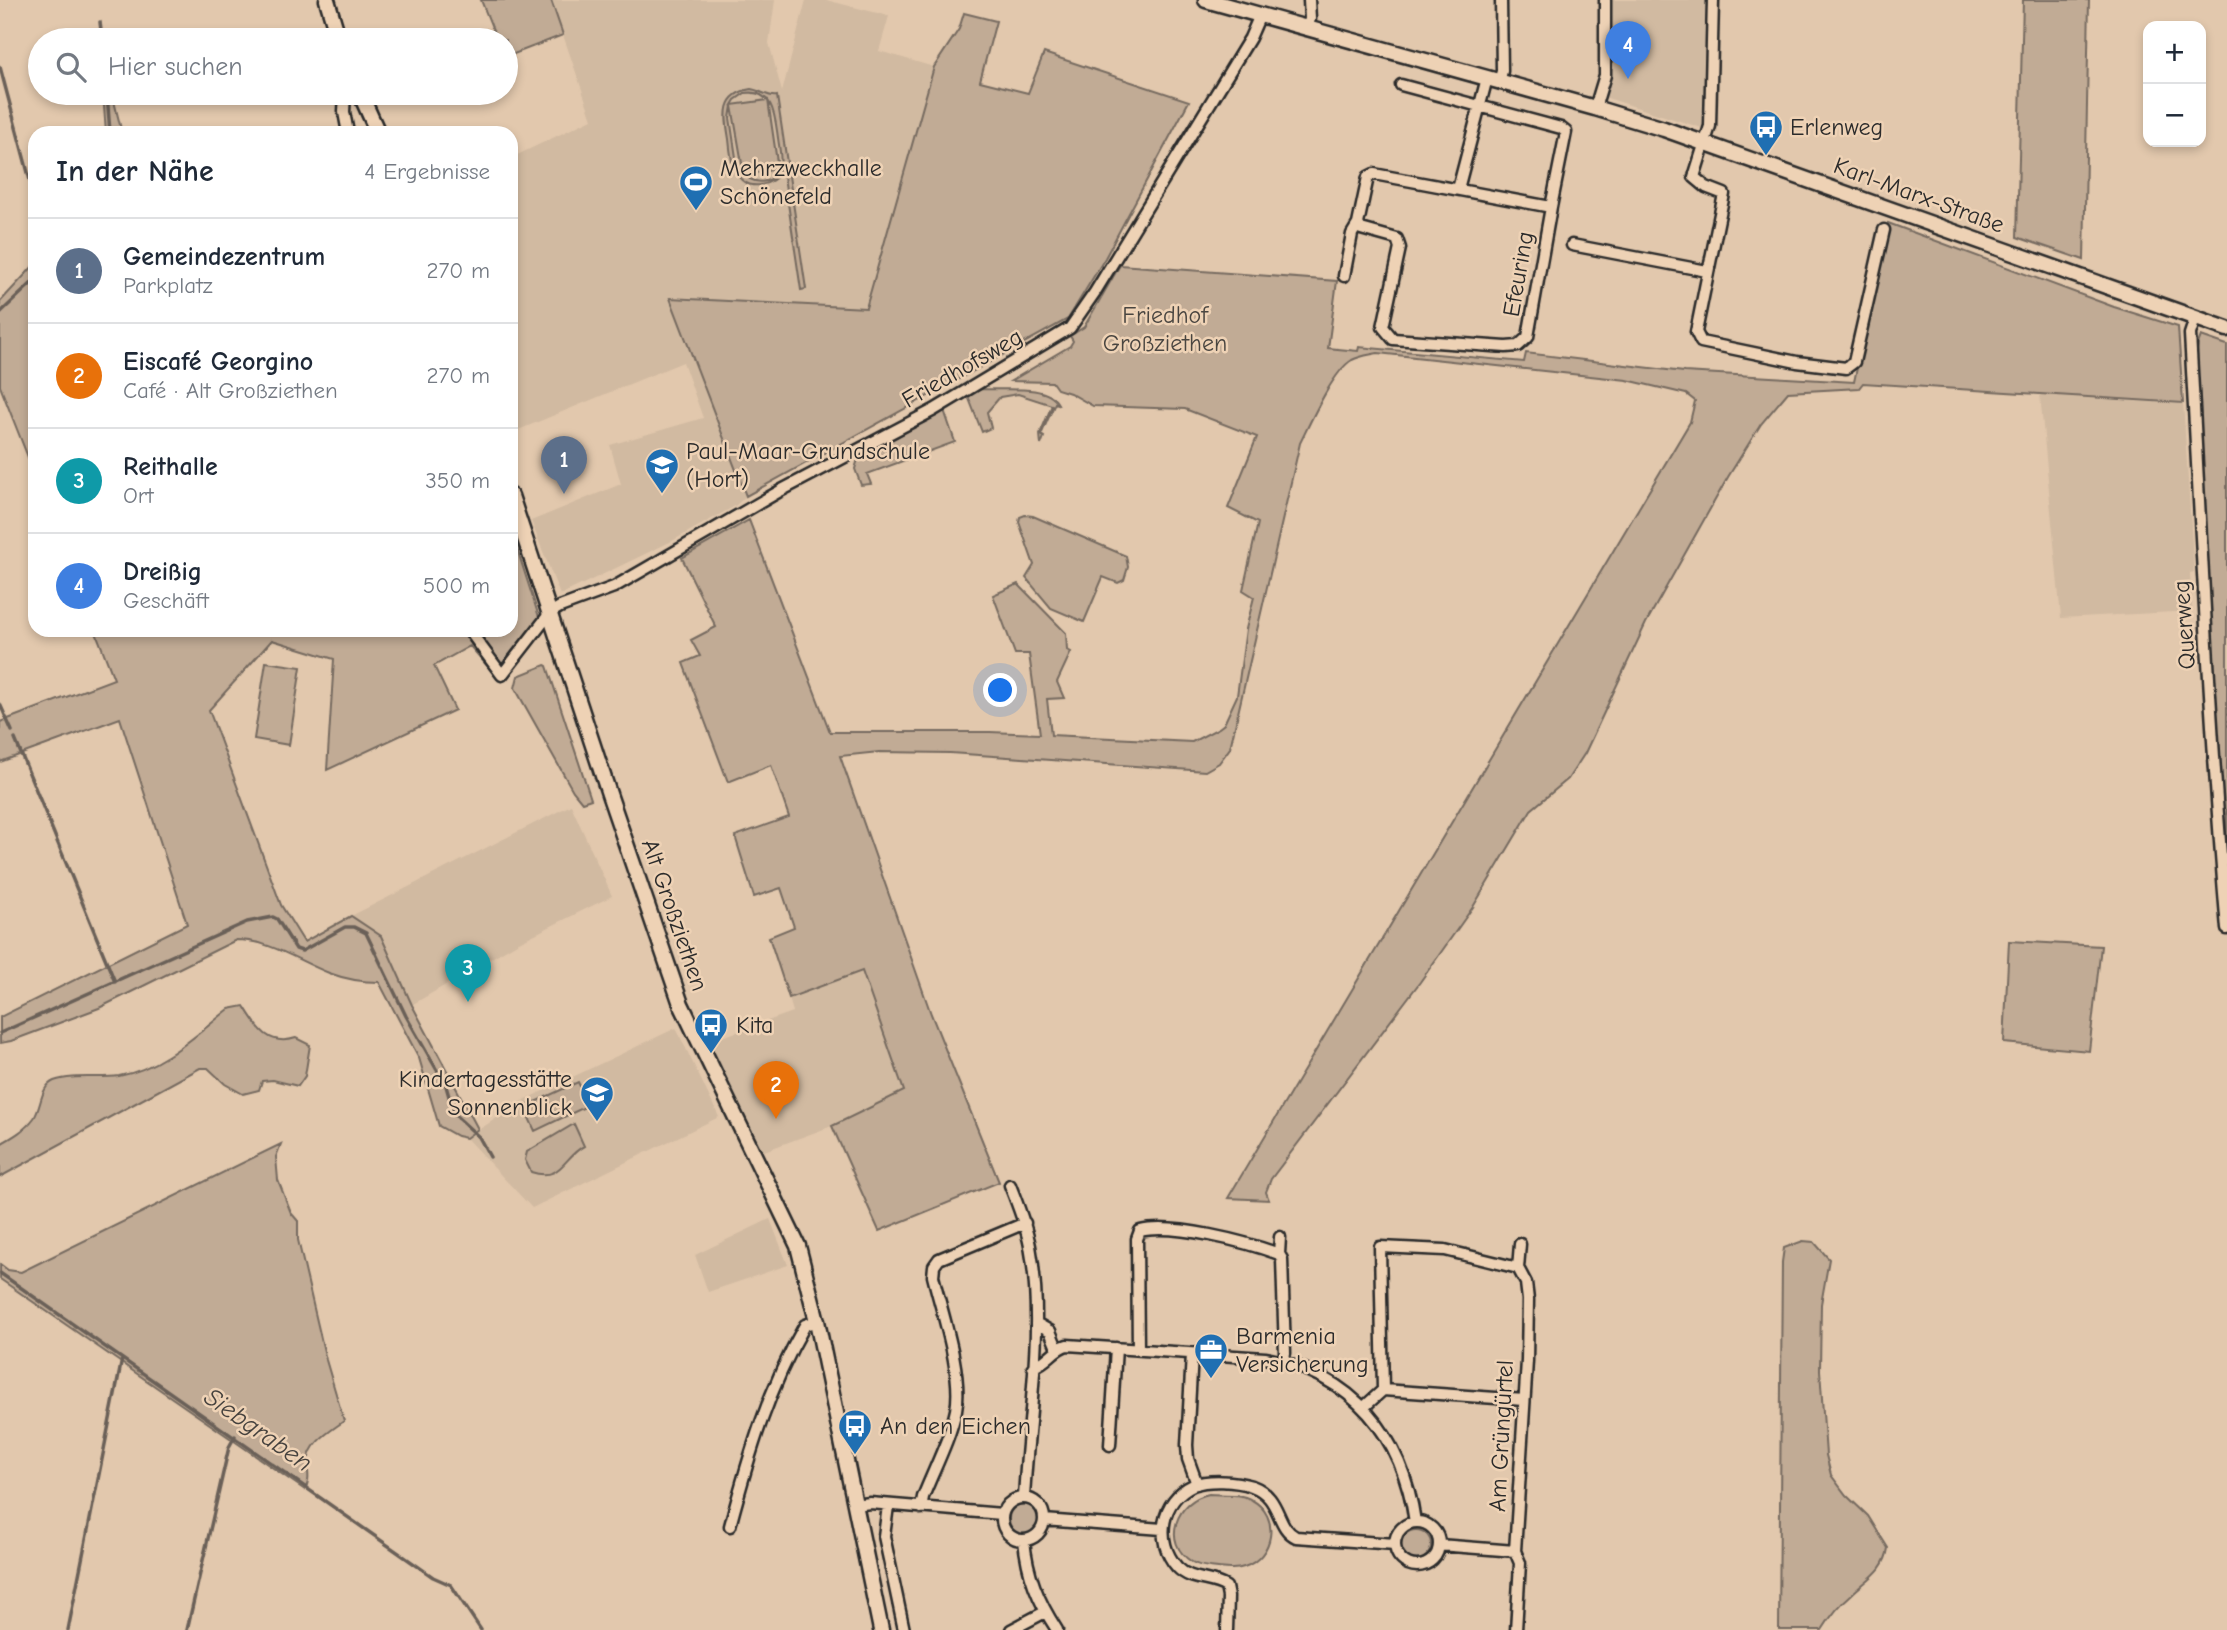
<!DOCTYPE html>
<html lang="de">
<head>
<meta charset="utf-8">
<style>
  :root { --surface:#fff; --page:#f2f2f3; --text:#1f2937; --muted:#747a83; --line:#e0e1e3; --accent:#b45309 }
  body { margin:0; font-family:"Comic Neue",sans-serif; background:var(--page); color:var(--text) }
  .controls { position:absolute; right:21px; top:21px; display:grid; overflow:hidden; border-radius:14px; box-shadow:0 4px 10px #0003 }
  .controls button { width:63px; height:63px; display:grid; place-items:center; padding:0; border:0; border-bottom:2px solid var(--line); background:var(--surface); color:var(--text); font:35px sans-serif }
  .you { position:absolute; left:1001px; top:691px; width:24px; height:24px; margin:-18px; border:5px solid #fff; border-radius:50%; background:#1a73e8; box-shadow:0 0 0 10px #1a73e833 }
  .badge { display:grid; place-items:center; width:46px; height:46px; border-radius:50%; background:var(--accent); color:#fff; font-size:23px; font-weight:700 }
  .pin { position:absolute; translate:-50% -58px; filter:drop-shadow(0 2px 4px #0008) }
  .pin::after { content:''; position:absolute; top:37px; width:24px; height:21px; background:inherit; clip-path:polygon(0 0,100% 0,50% 100%) }
  .list { margin:0; padding:0; list-style:none }
  h2 { display:flex; justify-content:space-between; align-items:center; height:91px; margin:0; padding:0 28px; font-size:30px }
  h2 small { font-size:23px; font-weight:400; color:var(--muted) }
  .list li { display:grid; grid-template-columns:46px 1fr auto; gap:21px; align-items:center; box-sizing:border-box; height:105px; padding:0 28px; border-top:2px solid var(--line) }
  .list b { display:block; font-size:26px; white-space:nowrap }
  .list p { margin:0; font-size:23px; white-space:nowrap; color:var(--muted) }
  .list em { font-size:23px; font-style:normal; color:var(--muted) }
  .icon { flex:none; width:38px; height:38px; fill:none; stroke:currentColor; stroke-width:2; stroke-linecap:round; stroke-linejoin:round }
  .map { position:relative; flex:none; width:2227px; height:1630px; overflow:hidden }
  .search { position:absolute; background:var(--surface); box-shadow:0 4px 10px #0003; left:28px; top:28px; width:490px; height:77px; display:flex; align-items:center; gap:18px; box-sizing:border-box; padding:0 24px; border-radius:38px; color:var(--muted); font-size:26px }
  .panel { position:absolute; background:var(--surface); box-shadow:0 4px 10px #0003; left:28px; top:126px; width:490px; height:511px; border-radius:21px }
  .map>svg:first-child { display:block }
  .built { fill:#d1baa1 }
  .green { fill:#c1ab95; stroke:#766b60; stroke-width:2; fill-rule:evenodd }
  .lines { fill:none; stroke-linecap:round; stroke-linejoin:round }
  .stream { stroke:#6b6158; stroke-width:3.5 }
  .street-casing { stroke:#2b2b2b; stroke-width:15 }
  .secondary-casing { stroke:#2b2b2b; stroke-width:19 }
  .street { stroke:#eed2b5; stroke-width:10 }
  .secondary { stroke:#eed2b5; stroke-width:14 }
  .labels { text-anchor:middle; dominant-baseline:central; stroke-width:5; stroke-linejoin:round; paint-order:stroke }
  .poi-label { font-size:24px; fill:#2b2b2b; stroke:#eed2b5; text-anchor:start }
  .street-label { font-size:24px; fill:#2b2b2b; stroke:#eed2b5 }
  .park-label { font-size:24px; fill:#494540; stroke:#eed2b5 }
  .water-label { font-size:26px; font-style:italic; fill:#46423e; stroke:#eed2b5 }
</style>
</head>
<body>
<div class="map">
<svg width="2227" height="1630" viewBox="0 0 2227 1630">
  <rect width="100%" height="100%" fill="#e2c8ad"/>
  <filter id="ink" filterUnits="userSpaceOnUse"><feTurbulence type="fractalNoise" baseFrequency=".0143" numOctaves="2"/><feDisplacementMap in="SourceGraphic" scale="14" xChannelSelector="R" yChannelSelector="G"/><feConvolveMatrix kernelMatrix="1 2 1 2 8 2 1 2 1" color-interpolation-filters="sRGB"/></filter>
  <g filter="url(#ink)">
    <path class="built" d="M551,0H775L769,43L782,92L806,0H826L889,16L879,51L934,67L866,308L670,298L746,496L735,506L672,541L560,595L531,521L621,484L610,445L703,418L683,362L511,433V158L592,119Z
      M1607,0H1721L1718,133L1601,96Z
      M2040,394L2183,403L2194,572L2190,573L2192,611L2061,618Z
      M571,805L612,896L517,943L403,1010L351,916Z
      M862,970L904,1092L832,1126L759,1153L705,1043L793,1012L789,998Z
      M676,1028L719,1117L532,1208L466,1138L526,1099Z
      M770,1219L788,1265L708,1292L695,1255Z"/>
    <path class="green" d="M481,0H551L563,35L506,57V40H497Z
      M2023,0H2089L2084,260L2017,237Z
      M964,13L996,21L980,81L1028,93L1044,53L1189,101L1105,258L1068,319L746,496L670,298L866,308L934,67L959,29Z
      M751,89C760,90 769,98 777,96L806,289L801,290L783,170C772,186 747,194 735,171C731,162 730,150 729,139C725,116 721,94 751,89ZM745,93C774,89 775,117 778,138C779,147 782,157 780,166C774,190 743,184 737,164L730,118L732,106L744,175L778,169L768,100L732,105L735,100Z
      M103,93H112L122,133H106Z
      M1888,223L2114,307L2178,327L2183,403L1863,383L1859,388L1788,392L1761,424L1728,477L1646,623L1585,753L1568,779L1531,810L1473,907L1420,982L1271,1179L1266,1192L1269,1200L1228,1198L1690,422L1695,401L1686,394L1627,380L1378,353C1369,355 1360,356 1352,360C1333,371 1310,423 1300,443L1230,748L1219,763L1205,771L950,753L879,752L840,756L931,1014L999,1182L879,1231L832,1126L904,1091L862,971L789,998L769,937L794,927L781,888L754,897L735,836L789,817L771,765L728,782L683,663L700,656L691,640L716,627L682,558L749,520L830,732H990L1040,734L1029,654H1015L993,595L1018,584L1066,633L1067,650L1071,652L1057,682L1064,698L1047,699L1051,735L1192,742L1219,728L1224,724L1237,696L1246,629L1254,597L1243,590L1258,523L1228,508L1257,437L1185,409L1093,406L1070,393L1057,389L1052,382L1011,381L1070,346L1073,341L1070,336L1084,327L1120,265L1337,281L1328,348L1358,351L1359,347L1524,362L1526,353L1684,372L1854,382Z
      M35,264V475L0,386V302Z
      M2201,336L2227,345V868L2223,824L2221,823L2198,422C2201,394 2190,361 2201,336Z
      M980,389C1001,391 1047,383 1058,404L1055,403L1041,435L1044,437L1041,445L1040,434L1052,405L1018,394L1000,397L987,412L991,428L982,432L968,396Z
      M944,410L955,442L867,474L871,484L861,485L855,469L858,459Z
      M1025,515L1033,516L1126,556L1128,567L1124,580L1118,583L1103,577L1084,622L1051,608L1026,578L1034,565L1019,522L1020,517Z
      M511,530L539,617L494,674L470,646L434,666L455,710L327,770L334,659L272,640L209,710L281,905L304,942L351,916L381,936L412,1005L478,1129L466,1138L457,1136L439,1126L419,1058L379,982C362,982 345,979 329,973C298,961 270,940 236,940L99,1008L11,1041L0,1043V1017L187,924L120,718L0,762V722L114,679L95,630H511Z
      M266,662L301,667L289,745L254,739Z
      M545,665L547,666L591,799L582,802L573,791L515,688L518,676Z
      M2009,941L2101,946L2089,1051L2004,1043Z
      M244,1006C257,1027 268,1047 296,1038L310,1045L305,1076L298,1086L273,1080L262,1081L259,1090L243,1094L225,1084L208,1068H200L0,1177V1144C13,1137 25,1130 34,1118C42,1106 40,1087 54,1081C74,1074 98,1079 119,1076C161,1069 197,1034 229,1009Z
      M578,1082L589,1105L535,1131L524,1107Z
      M574,1124L584,1146C563,1157 562,1182 531,1172L525,1160L527,1152Z
      M281,1144L276,1157L278,1180L291,1213L298,1221V1240L326,1360L344,1421C329,1432 309,1443 308,1463C307,1475 311,1477 305,1490L0,1279V1264L8,1270L21,1272Z
      M1803,1241L1814,1242L1829,1259L1821,1304L1820,1370L1826,1455L1831,1475L1846,1495L1868,1516L1888,1548C1885,1571 1867,1579 1851,1595C1839,1605 1830,1617 1822,1630H1779L1782,1262L1784,1248Z
      M1209,1494C1223,1495 1240,1493 1252,1500C1281,1516 1274,1557 1244,1567C1235,1570 1228,1569 1218,1568C1209,1567 1200,1567 1192,1562C1160,1542 1177,1500 1209,1494Z
      M1009 1519a15 15 0 1 1 30 0a15 15 0 1 1-30 0Z
      M1401 1545a15 15 0 1 1 30 0a15 15 0 1 1-30 0Z"/>
    <g class="lines">
      <path class="stream" d="M100,22L102,40
        M0,67L35,199
        M107,93L110,133
        M0,313L35,280
        M0,704L12,731
        M15,739L115,982
        M0,1033L247,922L273,917L277,919L296,949L302,951L345,927H354L366,933L406,1016L446,1086L454,1114L479,1137L490,1157
        M0,1273L433,1577L451,1585L481,1630
        M68,1630L122,1359
        M187,1630L229,1447L235,1436"/>
      <g class="street-casing">
        <path id="street" d="M1713,0L1710,126L1694,177L1706,187L1724,194L1696,332L1701,342L1797,362L1846,368L1854,362L1884,230
          M1307,28L1310,19L1309,0
          M1499,82L1502,71L1501,0
          M1401,85L1561,128L1566,132L1551,207
          M345,93L344,112L348,133
          M1595,108L1605,75V0
          M1374,174L1551,207L1528,337L1518,346L1506,347L1393,339L1383,327L1400,248L1397,239L1361,229L1358,224L1368,177Z
          M1458,189L1487,78
          M1572,245L1707,271
          M1344,276L1352,234L1358,224
          M2195,319L2190,334C2201,532 2210,731 2227,929
          M469,630L502,675L550,613L560,607L614,587L780,491L934,410L1070,328L1095,292L1250,38L1260,15
          M1010,1185C1018,1206 1026,1225 1030,1246C1045,1325 1028,1418 1024,1498
          M1279,1254L1280,1237
          M1036,1323L1050,1331L1057,1348
          M1138,1350L1137,1239L1140,1231C1174,1223 1246,1242 1279,1254L1282,1259L1285,1353L1283,1361
          M1192,1354L1187,1445L1188,1459L1197,1484
          M1033,1367C1048,1362 1053,1349 1067,1345L1265,1358C1353,1374 1403,1436 1415,1522
          M1383,1390L1524,1400
          M1364,1407L1383,1390L1380,1247L1445,1250L1518,1268
          M1110,1445L1116,1348
          M1002 1519a21 21 0 1 1 42 0a21 21 0 1 1-42 0Z
          M855,1505L870,1503L1002,1514
          M888,1506L884,1536L904,1630
          M921,1508L923,1497C934,1469 950,1439 956,1410C963,1373 942,1313 933,1276L934,1266L939,1259L1025,1223
          M1044,1520L1162,1529
          M1395 1544a22 22 0 1 1 44 0a22 22 0 1 1-44 0Z
          M730,1526C749,1455 768,1389 805,1325L817,1321
          M1024,1540C1027,1574 1038,1601 1057,1630
          M1439,1545L1515,1551
          M1011,1630L1045,1612
          M1227,1630L1228,1597L1226,1587C1211,1577 1191,1582 1177,1567C1154,1541 1161,1500 1193,1485C1209,1479 1236,1481 1252,1486C1282,1497 1275,1527 1296,1537L1395,1544
          M1516,1630L1520,1563L1515,1551L1527,1361L1528,1300L1526,1283L1518,1268L1520,1244"/>
      </g>
      <g class="secondary-casing">
        <path id="secondary" d="M327,0L339,40
          M1206,0L1595,108L1664,129L2227,329
          M360,93L378,133
          M511,496L610,797L681,1004L798,1246L817,1321L881,1630"/>
      </g>
      <use href="#street" class="street"/>
      <use href="#secondary" class="secondary"/>
    </g>
  </g>
  <defs>
    <g id="bus-pin" transform="scale(1.75)"><path d="M0 17L-7.5 6A9.5 9.5 0 1 1 7.5 6Z" fill="#1f6fb2" stroke="#eed2b5"/><path d="M-5-6H5V4H4V6H2V4H-2V6H-4V4H-5ZM-3.5-4V0h7V-4ZM-3.5 1.2v1.5H-2V1.2ZM2 1.2v1.5H3.5V1.2Z" fill="#fff"/></g>
    <g id="stadium-pin" transform="scale(1.75)"><path d="M0 17L-7.5 6A9.5 9.5 0 1 1 7.5 6Z" fill="#1f6fb2" stroke="#eed2b5"/><path d="M0-5a6.5 5 0 1 0 0 10a6.5 5 0 1 0 0-10ZM-3.5-1.8h7v3.6h-7Z" fill="#fff"/></g>
    <g id="school-pin" transform="scale(1.75)"><path d="M0 17L-7.5 6A9.5 9.5 0 1 1 7.5 6Z" fill="#1f6fb2" stroke="#eed2b5"/><path d="M0-5L7-2L0 1L-7-2ZM-4 1L0 2.5L4 1V4Q0 6-4 4Z" fill="#fff"/></g>
    <g id="office-pin" transform="scale(1.75)"><path d="M0 17L-7.5 6A9.5 9.5 0 1 1 7.5 6Z" fill="#1f6fb2" stroke="#eed2b5"/><path d="M-6-3h4V-5.5h4V-3h4V5H-6ZM-1-4.5V-3h2v-1.5ZM-6 0V1H6V0Z" fill="#fff"/></g>
  </defs>
  <g fill-rule="evenodd">
    <use href="#bus-pin" x="1766" y="127"/>
    <use href="#stadium-pin" x="696" y="182"/>
    <use href="#school-pin" x="662" y="465"/>
    <use href="#bus-pin" x="711" y="1025"/>
    <use href="#school-pin" x="597" y="1093"/>
    <use href="#office-pin" x="1211" y="1350"/>
    <use href="#bus-pin" x="855" y="1426"/>
  </g>
  <g class="labels">
    <g class="poi-label">
      <text x="1790" y="127">Erlenweg</text>
      <text x="720" y="168">Mehrzweckhalle<tspan x="720" dy="28">Schönefeld</tspan></text>
      <text x="686" y="451">Paul-Maar-Grundschule<tspan x="686" dy="28">(Hort)</tspan></text>
      <text x="736" y="1025">Kita</text>
      <text x="572" y="1079" text-anchor="end">Kindertagesstätte<tspan x="572" dy="28">Sonnenblick</tspan></text>
      <text x="1236" y="1336">Barmenia<tspan x="1236" dy="28">Versicherung</tspan></text>
      <text x="880" y="1426">An den Eichen</text>
    </g>
    <g class="street-label">
      <text transform="translate(1919 195) rotate(20)">Karl-Marx-Straße</text>
      <text transform="translate(1518 274) rotate(-80)">Efeuring</text>
      <text transform="translate(962 368) rotate(-30)">Friedhofsweg</text>
      <text transform="translate(2184 625) rotate(-94)">Querweg</text>
      <text transform="translate(675 915) rotate(71)">Alt Großziethen</text>
      <text transform="translate(1501 1436) rotate(-87)">Am Grüngürtel</text>
    </g>
    <g class="park-label">
      <text x="1165" y="315">Friedhof<tspan x="1165" dy="28">Großziethen</tspan></text>
    </g>
    <g class="water-label">
      <text transform="translate(258 1430) rotate(35)">Siebgraben</text>
    </g>
  </g>
</svg>
<div class="controls">
<button>+</button>
<button>−</button>
</div>
<div class="you"></div>
<div class="pin badge" style="left:564px;top:494px;background:#5c6f8a">1</div>
<div class="pin badge" style="left:776px;top:1119px;background:#e8710a">2</div>
<div class="pin badge" style="left:468px;top:1002px;background:#0f9aa8">3</div>
<div class="pin badge" style="left:1628px;top:79px;background:#3f7fe0">4</div>
<div class="search"><svg class="icon" aria-label="search" viewBox="0 0 24 24"><circle cx="10" cy="10" r="6"/><path d="M15 15l6 6"/></svg>Hier suchen</div>
<section class="panel">
<h2>In der Nähe<small>4 Ergebnisse</small></h2>
<ul class="list">
<li><span class="badge" style="background:#5c6f8a">1</span><div><b>Gemeindezentrum</b><p>Parkplatz</p></div><em>270 m</em></li>
<li><span class="badge" style="background:#e8710a">2</span><div><b>Eiscafé Georgino</b><p>Café · Alt Großziethen</p></div><em>270 m</em></li>
<li><span class="badge" style="background:#0f9aa8">3</span><div><b>Reithalle</b><p>Ort</p></div><em>350 m</em></li>
<li><span class="badge" style="background:#3f7fe0">4</span><div><b>Dreißig</b><p>Geschäft</p></div><em>500 m</em></li>
</ul>
</section>
</div>
</body>
</html>
